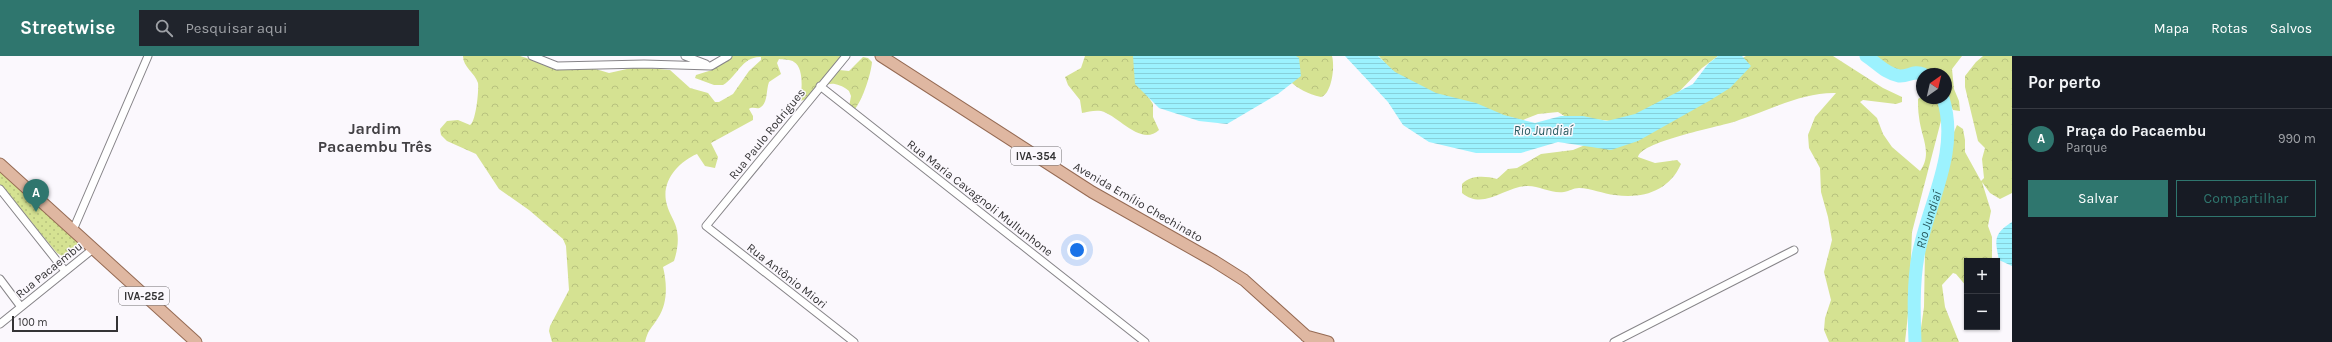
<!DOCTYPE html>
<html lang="pt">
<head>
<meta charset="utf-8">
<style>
  :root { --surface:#171b24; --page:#20242c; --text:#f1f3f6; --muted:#9ea1a6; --line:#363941; --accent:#2f766e }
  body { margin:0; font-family:Karla,sans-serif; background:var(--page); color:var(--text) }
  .controls { position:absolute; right:12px; bottom:12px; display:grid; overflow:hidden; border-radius:0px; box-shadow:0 1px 3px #0004 }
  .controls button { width:36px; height:36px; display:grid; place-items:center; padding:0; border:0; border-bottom:1px solid var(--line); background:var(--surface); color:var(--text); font:20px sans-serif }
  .compass { position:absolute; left:1916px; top:12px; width:36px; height:36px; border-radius:50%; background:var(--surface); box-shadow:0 1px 3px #0004; rotate:34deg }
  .scale { position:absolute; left:12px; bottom:10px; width:106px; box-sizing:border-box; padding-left:4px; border:2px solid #343335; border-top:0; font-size:11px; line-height:14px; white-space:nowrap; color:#343335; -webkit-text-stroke:3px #fbf8fd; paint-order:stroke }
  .you { position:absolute; left:1077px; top:194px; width:14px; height:14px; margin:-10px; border:3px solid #fff; border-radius:50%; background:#1a73e8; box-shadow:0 0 0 6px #1a73e833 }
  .badge { display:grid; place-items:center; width:26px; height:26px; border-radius:50%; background:var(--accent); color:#fff; font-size:13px; font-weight:700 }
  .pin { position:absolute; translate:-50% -33px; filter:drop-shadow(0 1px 2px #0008) }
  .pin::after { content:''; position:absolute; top:21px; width:14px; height:12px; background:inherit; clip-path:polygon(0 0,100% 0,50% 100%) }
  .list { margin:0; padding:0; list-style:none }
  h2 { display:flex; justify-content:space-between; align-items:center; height:52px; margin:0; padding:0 16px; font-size:17px }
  h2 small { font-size:13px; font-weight:400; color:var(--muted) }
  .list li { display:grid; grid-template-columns:26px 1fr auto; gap:12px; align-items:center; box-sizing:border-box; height:60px; padding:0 16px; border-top:1px solid var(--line) }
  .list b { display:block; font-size:15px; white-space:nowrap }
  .list p { margin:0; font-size:13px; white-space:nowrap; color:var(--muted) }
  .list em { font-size:13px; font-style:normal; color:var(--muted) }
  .actions { display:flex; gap:8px; padding:12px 16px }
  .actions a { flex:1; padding:9px 0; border:1px solid var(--accent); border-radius:0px; text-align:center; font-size:14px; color:var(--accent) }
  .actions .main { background:var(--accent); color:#fff }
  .icon { flex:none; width:22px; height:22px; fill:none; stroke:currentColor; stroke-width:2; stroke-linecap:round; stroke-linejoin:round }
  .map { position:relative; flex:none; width:2012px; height:286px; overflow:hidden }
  header { display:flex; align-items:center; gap:24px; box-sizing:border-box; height:56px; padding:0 20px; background:var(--accent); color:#fff }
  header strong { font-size:19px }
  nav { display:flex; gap:22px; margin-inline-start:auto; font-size:14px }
  .search { width:280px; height:36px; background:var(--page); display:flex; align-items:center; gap:10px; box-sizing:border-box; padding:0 14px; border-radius:0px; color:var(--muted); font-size:15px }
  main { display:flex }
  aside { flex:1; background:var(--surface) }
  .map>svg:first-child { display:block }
  .forest { fill:url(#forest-crowns) }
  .park { fill:url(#park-dots) }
  .water { fill:url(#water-rules) }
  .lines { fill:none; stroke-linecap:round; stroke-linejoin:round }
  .river { stroke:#9cf2fe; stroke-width:13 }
  .minor-casing { stroke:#868488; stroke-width:9 }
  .primary-casing { stroke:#956a53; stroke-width:13 }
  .minor { stroke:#fff; stroke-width:7 }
  .primary { stroke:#dfb7a1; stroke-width:11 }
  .labels { text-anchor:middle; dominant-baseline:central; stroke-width:3; stroke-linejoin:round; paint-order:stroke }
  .shield { fill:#fbf8fd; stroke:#706e71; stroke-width:1 }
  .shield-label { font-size:11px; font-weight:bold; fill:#343335 }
  .street-label { font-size:12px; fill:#343335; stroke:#fbf8fd }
  .water-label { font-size:13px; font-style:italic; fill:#285a60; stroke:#fbf8fd }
  .district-label { font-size:16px; font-weight:bold; fill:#434145; stroke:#fbf8fd }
</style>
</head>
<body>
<header>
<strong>Streetwise</strong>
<div class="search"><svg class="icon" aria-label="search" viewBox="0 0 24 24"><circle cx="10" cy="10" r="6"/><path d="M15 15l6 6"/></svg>Pesquisar aqui</div>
<nav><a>Mapa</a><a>Rotas</a><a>Salvos</a></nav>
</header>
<main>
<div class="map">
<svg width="2012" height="286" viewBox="0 0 2012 286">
  <defs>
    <pattern id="forest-crowns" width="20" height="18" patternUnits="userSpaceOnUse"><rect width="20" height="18" fill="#d5e292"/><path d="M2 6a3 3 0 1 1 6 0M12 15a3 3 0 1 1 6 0" fill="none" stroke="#b7c27e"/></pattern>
    <pattern id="park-dots" width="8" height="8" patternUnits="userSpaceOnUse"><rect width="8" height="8" fill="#d5e292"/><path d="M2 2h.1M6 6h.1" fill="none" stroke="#b7c27e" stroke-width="1.8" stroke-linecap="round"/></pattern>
    <pattern id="water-rules" width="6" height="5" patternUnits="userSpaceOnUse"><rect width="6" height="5" fill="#9cf2fe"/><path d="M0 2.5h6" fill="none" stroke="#87d0da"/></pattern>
  </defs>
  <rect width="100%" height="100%" fill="#fbf8fd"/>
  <path class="forest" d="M463,0H520L546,8L589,11L609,17L636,11L670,14L690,32L708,37L715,46H719L733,38L749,15L761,4V1C742,0 737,21 723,29H714L695,22L696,19L712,14L731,0H841L838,10L839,14L849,15L863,1L868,2L872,6C871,18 863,43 855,53H851L849,51L851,40L849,35C823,15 816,43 800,45C802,36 804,11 794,6C791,3 783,4 779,3L777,7L781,18L769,26C766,34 768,46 761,51C758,54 753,50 749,53L753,60V64L711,87L718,101L715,112L705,110L697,98C678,106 660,126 667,149C669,158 676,166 677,175C679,185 677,196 674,205L663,211C667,227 668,247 658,262C652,272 648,273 645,286H552L549,275L550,270L569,234L566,190L563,183L529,154L499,133L476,98L447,85L441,79L440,73L447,65L458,64L470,69C476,66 479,34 478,27C475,17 463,11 463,0Z
    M1085,0H1137L1138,26L1153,48V61L1159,74C1141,91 1118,59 1101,55C1094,54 1088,56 1082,57L1080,44L1068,29L1065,21L1081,12Z
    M1270,0H1332C1335,10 1332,38 1321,41C1293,34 1286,22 1270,0Z
    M1379,0H1718L1702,12L1672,43L1648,57L1611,65L1594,63L1574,66L1558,56L1538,58L1523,64L1434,44L1390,13Z
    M1746,0H1833L1883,32L1902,41V46L1896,48L1863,44L1860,46L1877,62L1883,78L1892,91L1920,115C1933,97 1921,81 1919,61C1918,55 1918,49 1918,43L1922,40V42L1941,43L1942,61L1912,176L1909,249L1905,286H1829L1824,274L1825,262L1831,244L1824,216L1832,184L1828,161L1821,136L1820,112L1809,92L1808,79L1815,61L1836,37C1803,36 1770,54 1739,64C1722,71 1643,84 1638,101L1655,107L1677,104L1681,108C1669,135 1643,143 1615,139C1603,138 1591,132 1579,132C1573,132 1570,135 1564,136C1552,138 1540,130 1528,130C1505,130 1484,155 1462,137V128C1471,119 1485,120 1497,123L1508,113L1517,112L1541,98L1573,94L1590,87Z
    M1867,0H1962L1952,13L1954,33L1959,45L1960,55L1953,54L1946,40V18H1902L1893,16Z
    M1983,0H2012V137L2000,143L1990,137L1982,126L1991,155L1988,170L1992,181V205H1967V231L1956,218L1953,217L1942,229L1945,251L1959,286H1919L1924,251L1925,195L1929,172L1943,129L1951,83L1957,69L1963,73L1965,84V96L1981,125L1984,122L1982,103L1985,92L1978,85L1965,31V20L1976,6Z"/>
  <path class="park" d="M0,110L83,188L82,192L67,203L57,197L0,129Z"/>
  <path class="water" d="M1133,0H1296L1299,2L1301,20L1278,38L1227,68L1199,65L1159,52L1135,28Z
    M1345,0H1378L1395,16L1436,37L1476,47L1504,59L1535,67L1561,60H1583L1607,65L1635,58L1693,28L1708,8L1718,0H1742L1751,10L1730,32L1709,45L1638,85L1611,94L1558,86L1521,97H1476L1429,86L1403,69L1388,46Z
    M2012,166V210L1999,204C1995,184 1993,178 2012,166Z"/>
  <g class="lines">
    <g class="river">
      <path d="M1866,0C1877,7 1886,18 1899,20C1908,21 1914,14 1923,18"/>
      <path id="s1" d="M1915,286C1914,258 1913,228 1918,200C1928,147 1960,97 1943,42"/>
    </g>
    <g class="minor-casing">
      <path id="minor" d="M532,0L557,10L644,8L711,10L728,0
        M685,0L706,8
        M846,0L706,170L854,286
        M820,30L1145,286
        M0,133L65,215
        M73,174L148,0
        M0,223L21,251
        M0,268L93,193
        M1614,286L1794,194"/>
    </g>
    <g class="primary-casing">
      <path id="primary" d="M881,0L1092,136L1214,205L1244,224L1313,286
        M0,108L196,286
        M1306,280L1328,286"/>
    </g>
    <use href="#minor" class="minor"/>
    <use href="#primary" class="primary"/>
  </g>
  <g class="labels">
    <g class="shield">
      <rect x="1011" y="91" width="50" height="18" rx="3"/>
      <rect x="119" y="231" width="50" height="18" rx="3"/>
    </g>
    <g class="shield-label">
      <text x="1036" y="100">IVA-354</text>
      <text x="144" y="240">IVA-252</text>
    </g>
    <g class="street-label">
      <text transform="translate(767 78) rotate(-51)">Rua Paulo Rodrigues</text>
      <text transform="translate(980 142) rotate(38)">Rua Maria Cavagnoli Mullunhone</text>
      <text transform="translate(1138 146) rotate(30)">Avenida Emílio Chechinato</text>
      <text transform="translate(49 214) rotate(-39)">Rua Pacaembu</text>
      <text transform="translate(787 220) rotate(38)">Rua Antônio Miori</text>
    </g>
    <g class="water-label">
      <text x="1543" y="74">Rio Jundiaí</text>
      <text stroke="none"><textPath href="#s1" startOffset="124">Rio Jundiaí</textPath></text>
    </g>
    <g class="district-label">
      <text x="375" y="72">Jardim<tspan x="375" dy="18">Pacaembu Três</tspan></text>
    </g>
  </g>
</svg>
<div class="controls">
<button>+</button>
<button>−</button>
</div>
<svg class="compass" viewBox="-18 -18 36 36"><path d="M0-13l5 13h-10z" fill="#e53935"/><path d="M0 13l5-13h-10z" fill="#9ea1a6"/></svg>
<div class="scale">100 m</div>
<div class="you"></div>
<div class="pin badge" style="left:36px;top:156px">A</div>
</div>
<aside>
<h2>Por perto<small></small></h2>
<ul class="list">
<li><span class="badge">A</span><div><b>Praça do Pacaembu</b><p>Parque</p></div><em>990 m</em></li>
</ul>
<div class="actions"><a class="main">Salvar</a><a>Compartilhar</a></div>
</aside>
</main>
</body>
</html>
